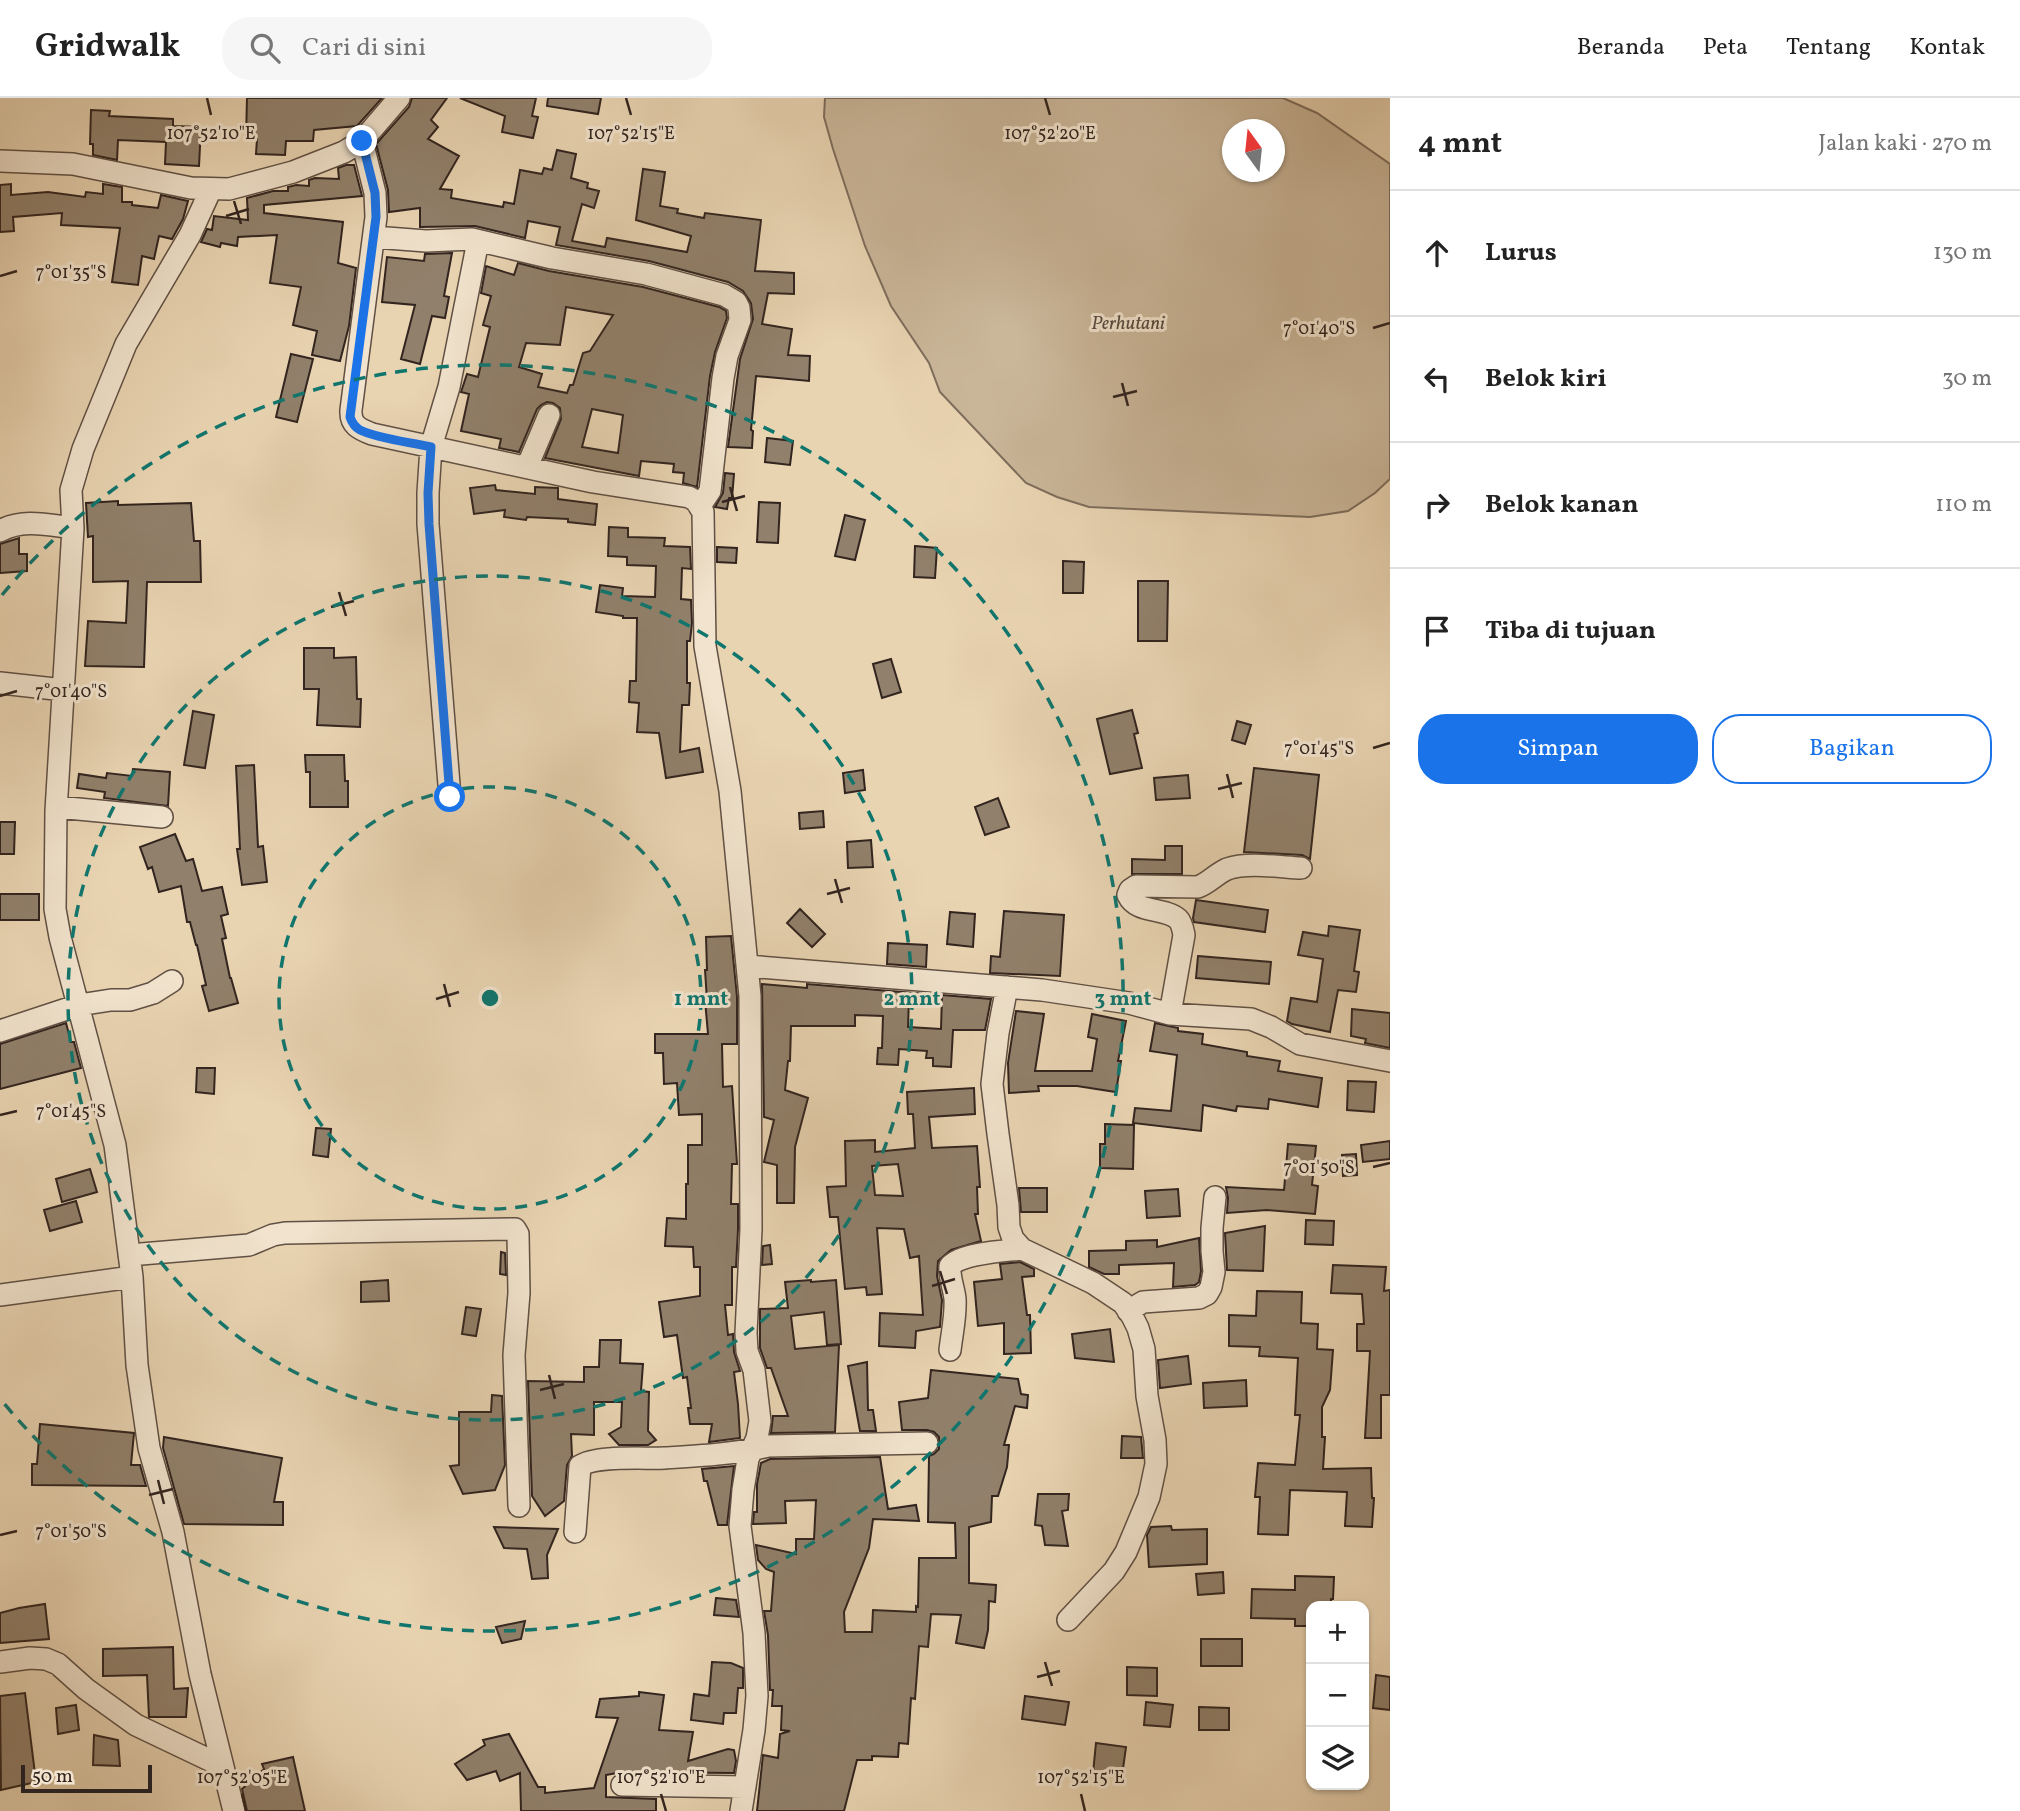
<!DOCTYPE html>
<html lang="id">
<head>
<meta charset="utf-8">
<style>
  :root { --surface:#fff; --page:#f6f6f6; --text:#222; --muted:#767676; --line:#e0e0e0; --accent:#1a73e8 }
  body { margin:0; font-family:Vollkorn,serif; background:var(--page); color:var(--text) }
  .controls { position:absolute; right:21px; bottom:21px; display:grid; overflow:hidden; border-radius:14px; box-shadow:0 2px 5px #0004 }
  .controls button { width:63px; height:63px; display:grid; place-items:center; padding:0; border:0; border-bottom:2px solid var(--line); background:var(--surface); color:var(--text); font:35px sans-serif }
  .compass { position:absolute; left:1222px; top:21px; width:63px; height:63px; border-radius:50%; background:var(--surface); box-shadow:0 2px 5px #0004; rotate:345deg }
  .scale { position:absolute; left:21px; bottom:18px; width:131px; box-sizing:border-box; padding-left:7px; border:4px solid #32241f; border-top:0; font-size:19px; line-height:24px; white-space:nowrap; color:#32241f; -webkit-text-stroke:5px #f1e3cd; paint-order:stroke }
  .stop { position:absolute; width:21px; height:21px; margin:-16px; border:5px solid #1a73e8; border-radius:50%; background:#fff }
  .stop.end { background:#1a73e8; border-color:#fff; box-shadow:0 2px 7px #0008 }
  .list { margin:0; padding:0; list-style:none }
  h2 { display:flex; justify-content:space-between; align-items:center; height:91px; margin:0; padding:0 28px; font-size:30px }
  h2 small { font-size:23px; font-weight:400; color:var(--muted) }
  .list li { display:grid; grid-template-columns:46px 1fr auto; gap:21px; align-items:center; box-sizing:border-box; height:126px; padding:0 28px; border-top:2px solid var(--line) }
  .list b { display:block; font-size:26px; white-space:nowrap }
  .list em { font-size:23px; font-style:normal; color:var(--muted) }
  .actions { display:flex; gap:14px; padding:21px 28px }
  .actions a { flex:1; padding:16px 0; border:2px solid var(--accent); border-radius:28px; text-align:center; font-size:24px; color:var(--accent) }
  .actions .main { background:var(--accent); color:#fff }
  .icon { flex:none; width:38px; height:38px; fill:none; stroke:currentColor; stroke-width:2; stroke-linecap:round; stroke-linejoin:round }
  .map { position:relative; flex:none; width:1390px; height:1713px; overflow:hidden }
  header { display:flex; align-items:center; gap:42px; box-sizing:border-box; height:98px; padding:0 35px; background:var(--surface); border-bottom:2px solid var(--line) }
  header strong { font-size:33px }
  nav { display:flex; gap:38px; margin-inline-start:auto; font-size:24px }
  .search { width:490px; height:63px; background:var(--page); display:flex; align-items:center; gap:18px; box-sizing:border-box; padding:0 24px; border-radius:28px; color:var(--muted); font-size:26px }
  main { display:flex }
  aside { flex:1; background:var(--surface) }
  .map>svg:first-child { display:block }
  .green { fill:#cab699; stroke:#7e6d5c; stroke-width:2; fill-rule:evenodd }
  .building { fill:#91806b; stroke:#32241f; stroke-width:2; fill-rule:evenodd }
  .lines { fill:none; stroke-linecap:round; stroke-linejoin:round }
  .minor-casing { stroke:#605044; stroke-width:24 }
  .minor { stroke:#f1e3cd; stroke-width:21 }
  .route { stroke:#1a73e8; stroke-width:9 }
  .ticks { fill:none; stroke:#32241f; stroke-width:2.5 }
  .ring { fill:none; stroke:#0f766e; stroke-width:3.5; stroke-dasharray:12 9 }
  .labels { text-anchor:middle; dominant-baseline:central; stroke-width:6; stroke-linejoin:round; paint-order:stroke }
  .park-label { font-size:19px; font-style:italic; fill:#58483e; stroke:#f1e3cd }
  .ticks-label { font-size:18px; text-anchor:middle; fill:#32241f; stroke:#f1e3cd; stroke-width:6; stroke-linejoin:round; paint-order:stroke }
  .centre { fill:#0f766e; stroke:#f1e3cd; stroke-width:3.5 }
  .ring-label { font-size:21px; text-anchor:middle; font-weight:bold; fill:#0f766e; stroke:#f1e3cd; stroke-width:6; stroke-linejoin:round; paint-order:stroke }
</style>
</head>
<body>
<header>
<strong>Gridwalk</strong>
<div class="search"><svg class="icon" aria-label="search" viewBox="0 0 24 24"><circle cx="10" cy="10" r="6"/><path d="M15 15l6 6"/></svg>Cari di sini</div>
<nav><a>Beranda</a><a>Peta</a><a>Tentang</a><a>Kontak</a></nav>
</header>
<main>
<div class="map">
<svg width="1390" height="1713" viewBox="0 0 1390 1713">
  <rect width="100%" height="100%" fill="#e9d4b2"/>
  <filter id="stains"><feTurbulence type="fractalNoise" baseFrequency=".00286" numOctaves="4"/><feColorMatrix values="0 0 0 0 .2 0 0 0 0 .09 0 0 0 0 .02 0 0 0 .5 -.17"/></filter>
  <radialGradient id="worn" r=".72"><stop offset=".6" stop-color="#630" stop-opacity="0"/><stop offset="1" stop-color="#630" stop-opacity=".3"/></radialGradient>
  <path class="green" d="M825,0H1283L1317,15L1390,66V381L1375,395L1348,413L1310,419L1089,409L1057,399L1026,385L940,294L929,265L891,208L865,148L833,51L824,19ZM1232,32H1274V74H1232Z"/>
  <path class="building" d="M247,0H382L357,28L314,32L313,43H286L285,57L256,56L257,41L246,40Z
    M412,0H447L431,22L438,29L428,41L459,58L440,91L452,92L451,100L503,109L504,104L514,106L520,72L542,76L544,70L552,72L557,52L576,56L571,80L588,85L587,90L599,93L594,110L582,106L572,143L605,149L607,140L687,154L691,138L636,122L643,71L665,74L660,108L678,111L677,115L704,120L705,115L761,122L755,173L794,175V196L768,195L762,226L792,231L788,257L810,258L809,283L756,278L751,332L753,333L752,350L728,349L740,261L753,221L751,205L743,193L728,184L649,163L556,147L560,129L528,123L525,140L475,128L420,129V110L389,114L388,92L376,46L409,9Z
    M460,0H536L532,18L538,19L533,40L502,34L505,18Z
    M548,0H601L598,16L547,8Z
    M91,12L110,13L109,18L173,21V28L201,29L199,68L165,66L166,44L118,42L117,62L93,57V46H90Z
    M346,67H354L362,98L264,107V115L343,124L338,165L356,170L349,228L340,263L312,257L317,233L293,227L301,189L270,185L277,137L238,139L237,148L221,145L220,149L201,144L207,131L212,132L214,118L248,122L247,100L273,93H288V89L296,87L309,88V82L315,80L339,81L338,70Z
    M11,86V97L48,94L85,99L86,94L103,96V86L122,89V104H132V107L158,110L161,97L188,103L183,121L172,141L159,138L154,161L142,158L138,187L112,184L120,130L61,127L62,115L13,119L14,133L0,134V87Z
    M452,155L444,198L449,199L445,220L432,218L420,266L401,261L415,207L382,204L387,159L424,163L425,156Z
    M518,165L549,173L643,189L719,209L726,213L727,220L715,254L710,278L697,389L683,385L684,375L673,374L674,366L641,363L639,378L545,360L561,321L560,310L553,305L547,304L541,307L537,311L519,354L499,350L501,341L461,333L469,296L461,294L467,276L478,279L490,229L483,227L491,198L481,195L486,168L514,177ZM566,209L613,217L590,253L583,255L573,287H570L567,295L538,289L542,276L519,269L526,245L560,247ZM592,311L623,317L618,355L582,349Z
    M291,256L313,261L297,324L276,319Z
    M767,340L793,343L790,367L765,364Z
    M725,375L734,376L732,400H729L727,411L715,409L723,395Z
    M495,387L496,392L535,396V389L558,390V401L597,406L595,427L568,424V421L527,419L526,422L504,419L505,412L474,416L470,390Z
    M118,403V407L191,405L194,443H200L201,484H147L144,569L85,568L88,523L126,525L128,483L93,484V438L88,439L86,405Z
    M759,404L780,405L778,445L757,444Z
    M845,417L865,422L855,462L835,458Z
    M609,429L628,430V439L665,440L664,448L690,449L691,471L682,470L681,501L691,502L692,525L690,543H687V585H690L689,607H682L680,654L699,650L703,674L666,680L659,635L637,634L639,605L629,604L630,583H636L637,520H623V518L596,514L600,487L623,490L622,498L655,499L656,468L627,467V459L608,458Z
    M19,440V456H27V473L0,475V446Z
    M915,448L937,450L935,480L914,479Z
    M717,449L737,450L736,465L717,464Z
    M1063,463L1084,464L1083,495H1063Z
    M1138,483H1168L1167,543H1138Z
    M304,550H334V560L356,559L357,601H361L360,629L317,627L319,591H304Z
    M891,561L901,594L882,600L873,566Z
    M1132,612L1138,635L1134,636L1142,670L1110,676L1097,621Z
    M193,613L214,617L205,670L184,667Z
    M1237,623L1251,627L1245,646L1232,642Z
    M305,657H344L345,683H348V709H310V674H306Z
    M254,667L258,749L263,748L267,784L242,787L237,751H240L236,668Z
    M1254,670L1319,677L1310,761L1302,757L1244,754Z
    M133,671L170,674L168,708L104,700L105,694L77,690L79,676L106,680L107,675L132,678Z
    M863,672L865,692L845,695L843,675Z
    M1188,677L1190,700L1156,702L1154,680Z
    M998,700L1009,729L985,737L975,709Z
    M823,713L824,729L800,731L799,715Z
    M0,724H15L14,756H0Z
    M175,736L186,763L193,761L202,793L222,789L228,816L221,818L226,840L222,841L230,880H231L238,905L209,913L202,888L206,887L197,847H196L190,824H187L181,788L159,794L152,769L148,771L140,749Z
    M871,742L873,769L848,770L847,744Z
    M1165,748H1182V776H1132V761L1165,762Z
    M0,796H39V822H0Z
    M1196,802L1268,812L1265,834L1194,824L1193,820Z
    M800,811L825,836L812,849L787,825Z
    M1004,813L1064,817L1060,878L990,875L991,858L1000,859Z
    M950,814L975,816L973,849L947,846Z
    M1329,828L1360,832L1354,873L1359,874L1356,894L1338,892L1330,934L1292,926L1287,923L1291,900L1317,904L1323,861L1298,857L1303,834L1328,838Z
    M731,838L737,899V946H722L723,989L732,988L737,1066H732L731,1106H738V1131L736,1169H732V1207H725L728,1237L733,1236L734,1254L740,1273L734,1274L738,1306L740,1340L709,1344L712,1326H690L688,1310H691L687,1279L683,1280L677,1237L664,1239L659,1204L700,1198V1169H694L693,1149L665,1148L667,1120L686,1121V1086H688V1047H702V1016L679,1017L677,985L664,986L663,955H655V936H708L705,902H707L705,872H707L706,839Z
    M888,845L927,847L926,869L887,866Z
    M1198,858L1271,864L1269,886L1196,880Z
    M762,886L807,890V886L925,896L924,901L909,900L908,929L941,931L942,897L991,901L985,932H953L951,969L933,968V960H926L927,953L899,951L898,967L877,966L878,950H882L883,918L855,917V928H791L790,963H788L785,992L808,1000L795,1049L794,1105H777V1067L764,1064L774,1022L764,1019Z
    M1352,911L1390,915V950L1365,945L1366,941L1351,938Z
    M1016,913L1044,916L1035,973H1092L1097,941L1088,939L1092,916L1126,923L1118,963H1121L1116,994L1077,988H1038L1039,993L1009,995L1008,965Z
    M66,925L71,944H74L81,970L0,991V946Z
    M1155,925L1178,930V933L1203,936L1202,946L1247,954V958L1280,963L1278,973L1322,980L1318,1009L1269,1001L1268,1011L1237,1008L1236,1013L1203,1007L1201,1033L1133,1025L1135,1010L1171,1013L1177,957L1150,953Z
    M197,970H215L214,996L196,994Z
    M1348,983L1376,984L1374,1014L1347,1012Z
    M974,990L975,1016L929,1019L932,1050L977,1048L980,1089H977L978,1116H975L981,1143L951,1152L938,1163L937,1178L942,1202L940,1229L916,1233L915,1250L879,1248L880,1215L923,1217L919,1158L910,1160L904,1131L877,1130L882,1196L867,1197L866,1189L845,1191L838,1119H830L827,1089L846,1088L845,1043L875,1042V1054L915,1050L913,1016H908L907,994ZM898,1066L903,1098L875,1097L872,1068Z
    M1105,1026L1134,1027L1133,1071L1100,1070V1046H1105Z
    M316,1030L331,1031L328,1059L313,1057Z
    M1390,1043V1061L1363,1064L1361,1047Z
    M1288,1046L1316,1048L1312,1087L1318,1088L1315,1116L1267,1112L1227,1115L1228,1100L1226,1089L1284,1092Z
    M1356,1056L1357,1077L1343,1078L1342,1057Z
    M90,1071L97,1094L62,1104L56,1081Z
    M1019,1090H1047V1114H1021Z
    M1178,1091L1180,1118L1147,1120L1145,1093Z
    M76,1103L82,1124L50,1133L44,1112Z
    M1306,1122L1334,1123L1333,1147L1305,1146Z
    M1265,1128L1263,1173L1227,1172L1225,1135Z
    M1199,1140L1201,1173L1199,1184L1195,1187L1173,1189L1174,1165L1119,1167V1176H1104L1089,1169V1153L1126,1152V1143L1157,1142V1149Z
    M770,1147L772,1166L762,1167L763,1148Z
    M501,1154L505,1155L506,1177L500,1176Z
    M1020,1164L1034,1171V1178L1022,1179L1027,1217H1030L1031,1255L1004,1256V1225L978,1228L974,1184L1002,1181L1000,1166Z
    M1333,1167L1386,1169L1384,1193L1390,1192V1297H1381V1340H1365L1370,1253H1357V1226H1364L1362,1196L1331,1195Z
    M388,1182L389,1203L361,1204V1184Z
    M811,1182V1184L836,1182L841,1246L827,1247L824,1214L791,1218L795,1251L839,1247L835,1334L771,1335L773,1318H788L771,1270H767L760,1250V1211L788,1210L785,1184Z
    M1257,1193L1302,1194L1301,1225L1318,1226L1317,1251L1333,1252L1330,1292L1322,1309V1339H1325L1323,1371L1371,1370L1372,1400H1374L1372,1429L1345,1428L1347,1394L1290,1392L1288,1437L1258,1436L1260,1399H1255L1258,1365L1295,1367L1300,1317H1295L1298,1260L1259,1258L1260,1249L1229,1248V1217L1256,1218Z
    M466,1209L481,1211L476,1238L462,1236Z
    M1110,1231L1114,1264L1075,1260L1072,1236Z
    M600,1242H621L620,1265L643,1266L641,1293L649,1294L648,1333L656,1342L648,1347H619L609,1336L621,1329L622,1304H594V1337L571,1336L572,1358L567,1367L564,1403L545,1418L532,1398L528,1283L584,1284V1269H599Z
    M1188,1258L1191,1286L1160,1290L1158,1262Z
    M867,1264L868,1312H873L876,1333H860L848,1268Z
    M931,1272L1018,1281L1021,1296L1028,1297L1027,1310L1015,1308L1004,1347H1009L1007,1369L998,1398H992L991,1424L969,1429V1485L996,1487L995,1504L989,1503L988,1532L984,1550L956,1545L961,1517L931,1516L928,1549L919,1548L915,1601L911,1600L908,1646L899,1645L898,1659L872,1658V1662H857L844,1713H757L763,1657L778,1660L780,1636L790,1633L781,1632L782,1608H772L773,1592H770L768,1537L764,1513H771L774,1474L766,1471L758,1462L756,1447L796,1456V1441H814L816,1402L785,1403L786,1425L753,1426L754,1414H757V1386L761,1365L770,1361L880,1359L888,1411L916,1407L919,1423L873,1421L869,1450L844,1514L845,1534H872L873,1512L916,1514V1508L918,1509L919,1460H956L955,1425L928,1424L929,1358L934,1356L939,1351V1339L934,1334L927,1332H902L899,1304L928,1300Z
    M1246,1282L1247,1308L1204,1310L1203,1285Z
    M492,1297L502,1298L505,1367L495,1392L463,1396L450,1368L459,1367V1314H491Z
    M40,1326L134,1335L131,1367H140L146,1388L32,1387V1366H37Z
    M1122,1338L1141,1339L1143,1360H1121Z
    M164,1339L282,1360L274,1404H283V1427L184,1426L163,1350Z
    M734,1368L727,1427H718L707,1383H704L702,1371Z
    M1038,1396H1069L1068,1412L1062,1413L1068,1448L1045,1447L1042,1428L1035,1427Z
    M1171,1428L1172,1432L1207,1431V1466L1149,1469L1147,1437L1151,1429Z
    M494,1429L558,1431L547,1457L548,1480L532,1481L527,1451L504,1450Z
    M1223,1474L1224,1495L1198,1497L1196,1476Z
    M1295,1478L1334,1479L1333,1501H1331V1508H1311V1528H1295V1521L1251,1520L1252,1491L1295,1492Z
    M716,1500L736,1502L739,1519L714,1517Z
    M45,1506L49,1541L0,1545V1515L19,1510Z
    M525,1523L521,1541L502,1545L496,1529Z
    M1201,1541H1242V1568H1201Z
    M173,1549L174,1591L188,1590L186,1619H149L147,1577L103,1578V1551Z
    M712,1564L731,1565L743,1570V1590H738L736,1615H724L723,1626L691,1622L694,1596L709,1598Z
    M1127,1569L1157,1570V1598L1127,1597Z
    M1376,1577L1390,1579V1612L1373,1610Z
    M639,1594L664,1597L659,1632L693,1634L688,1663L728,1651L734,1652L736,1663L734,1675L622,1674L606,1677V1699L656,1701V1713H521L520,1675L500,1683L496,1673L467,1682L455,1666L485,1647L483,1642L509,1636L538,1689H545V1695L594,1690L618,1620L596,1619L600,1601L639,1598Z
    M25,1595L36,1684L1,1692L0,1598Z
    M1025,1598L1069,1604L1065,1627L1022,1621Z
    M1146,1604L1173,1607L1170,1629L1144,1627Z
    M76,1607L79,1632L58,1636L56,1610Z
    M1199,1609L1229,1610V1632H1199Z
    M94,1637L118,1642L120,1668L93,1667Z
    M1096,1645L1126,1649L1122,1678L1093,1675Z
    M293,1659L305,1713H247L242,1691L264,1671L262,1666Z"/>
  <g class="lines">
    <g class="minor-casing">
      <path id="minor" d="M362,43L375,95L376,119L351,312C350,327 359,331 372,336L593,384L689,399L696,403L703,414L705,548L730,693L750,898L751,1131L746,1235L747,1253L754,1272L760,1323L757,1340L748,1361L743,1392L740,1428L754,1535L757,1598L754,1632L741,1713
        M0,63L73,66L191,90L229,91L293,74L344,54L362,43L399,0
        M211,91L190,137L126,246L83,351L71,392L73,430L56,713L55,811L60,839L115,1047L132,1179L137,1267L149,1350L173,1434L200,1576L234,1713
        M374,139L426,143L472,141L552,160L646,176L724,197L736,204L739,210L740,222L727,258L723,280L710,393L700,408
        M527,369L549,317
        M0,433C22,420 49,427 73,430
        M0,585L64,592
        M450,699L428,426V395L431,349L449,289L478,143
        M57,709L162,719
        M747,868L1042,892L1129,905L1170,916L1251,921L1271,929L1300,946L1390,963
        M1007,889L998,935L992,986L998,1036L1008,1107L1009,1129L1013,1141L1022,1151L1093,1185L1123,1205L1132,1218L1138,1230L1144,1251L1147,1298L1155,1342L1156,1366L1149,1399L1126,1454L1114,1473L1068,1522
        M1170,916L1184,837C1183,832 1182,825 1178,821C1164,809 1137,816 1128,797L1130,792L1136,788L1198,789C1209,785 1216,776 1227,771C1247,764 1280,769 1301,770
        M0,933L79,907L111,902H130L153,895L172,883
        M129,1157L249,1147L273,1137L285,1135L515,1131L518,1136L519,1195L514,1257L519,1408
        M0,1197L132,1179
        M1128,1213L1143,1204L1199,1200L1207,1196L1211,1189L1214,1174L1212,1153V1130L1215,1099
        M950,1252C952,1235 956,1218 955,1201C954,1190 949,1180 950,1168C962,1155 1004,1153 1022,1151
        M575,1434L580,1368C596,1357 644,1361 665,1360C699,1358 735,1356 768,1348L927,1345
        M0,1564L30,1560L46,1561L58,1566L86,1591L136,1627L222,1668
        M622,1687L745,1689"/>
    </g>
    <use href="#minor" class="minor"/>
  </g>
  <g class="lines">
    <path class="route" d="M362,43L375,95L376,119L350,319C352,325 355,329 360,332C379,341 410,344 431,349L428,395L429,426L450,699"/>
  </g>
  <path class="ticks" d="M207,0L211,17M626,0L631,17M1045,0L1050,17M234,103L241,126M226,118L249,111M0,178L17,173M1373,230L1390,225M1122,285L1128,308M1113,299L1137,293M730,389L737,413M722,404L745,398M339,494L346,518M331,509L354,503M0,598L17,593M1373,650L1390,645M1227,676L1233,700M1218,691L1242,685M835,781L842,805M827,796L850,790M444,886L450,909M436,901L459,894M0,1017L17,1013M1373,1069L1390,1065M940,1173L947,1196M932,1188L955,1181M549,1277L555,1301M540,1292L564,1286M158,1382L164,1406M149,1397L173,1391M0,1437L17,1433M1045,1564L1052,1588M1037,1579L1060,1573M242,1696L246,1713M661,1696L666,1713M1081,1696L1085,1713"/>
  <g class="ring">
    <circle cx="490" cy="900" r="211"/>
    <circle cx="490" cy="900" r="422"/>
    <path d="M2 497A633 633 0 1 1 2 1303"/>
  </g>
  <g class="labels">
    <g class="park-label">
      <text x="1128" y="226">Perhutani</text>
    </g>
  </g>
  <g class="ticks-label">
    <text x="211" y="41">107°52'10"E</text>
    <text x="631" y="41">107°52'15"E</text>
    <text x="1050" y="41">107°52'20"E</text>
    <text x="71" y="180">7°01'35"S</text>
    <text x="1319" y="236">7°01'40"S</text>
    <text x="71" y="599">7°01'40"S</text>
    <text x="1319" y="656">7°01'45"S</text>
    <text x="71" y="1019">7°01'45"S</text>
    <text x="1319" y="1075">7°01'50"S</text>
    <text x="71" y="1439">7°01'50"S</text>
    <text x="242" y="1685">107°52'05"E</text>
    <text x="661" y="1685">107°52'10"E</text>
    <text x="1081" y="1685">107°52'15"E</text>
  </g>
  <circle cx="490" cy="900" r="10" class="centre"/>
  <g class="ring-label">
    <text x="701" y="907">1 mnt</text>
    <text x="912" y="907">2 mnt</text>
    <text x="1123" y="907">3 mnt</text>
  </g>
  <rect width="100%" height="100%" filter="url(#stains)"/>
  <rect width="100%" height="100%" fill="url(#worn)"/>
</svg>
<div class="controls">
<button>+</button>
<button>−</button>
<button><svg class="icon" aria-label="layers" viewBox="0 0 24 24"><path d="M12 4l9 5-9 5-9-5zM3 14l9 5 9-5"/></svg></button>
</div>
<svg class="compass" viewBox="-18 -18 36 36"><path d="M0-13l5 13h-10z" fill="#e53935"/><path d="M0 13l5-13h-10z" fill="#767676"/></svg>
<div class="scale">50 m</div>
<div class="stop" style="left:450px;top:699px"></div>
<div class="stop end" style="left:362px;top:43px"></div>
</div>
<aside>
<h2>4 mnt<small>Jalan kaki · 270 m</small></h2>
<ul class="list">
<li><svg class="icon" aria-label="ahead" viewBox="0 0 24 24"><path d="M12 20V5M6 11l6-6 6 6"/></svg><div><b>Lurus</b></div><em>130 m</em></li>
<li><svg class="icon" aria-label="left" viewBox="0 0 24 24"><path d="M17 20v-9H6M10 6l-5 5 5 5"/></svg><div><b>Belok kiri</b></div><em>30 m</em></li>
<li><svg class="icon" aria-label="right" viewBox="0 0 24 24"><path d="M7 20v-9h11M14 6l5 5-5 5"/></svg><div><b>Belok kanan</b></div><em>110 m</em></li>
<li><svg class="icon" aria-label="arrive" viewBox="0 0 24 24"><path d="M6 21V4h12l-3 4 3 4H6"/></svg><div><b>Tiba di tujuan</b></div></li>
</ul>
<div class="actions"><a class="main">Simpan</a><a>Bagikan</a></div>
</aside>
</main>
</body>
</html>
